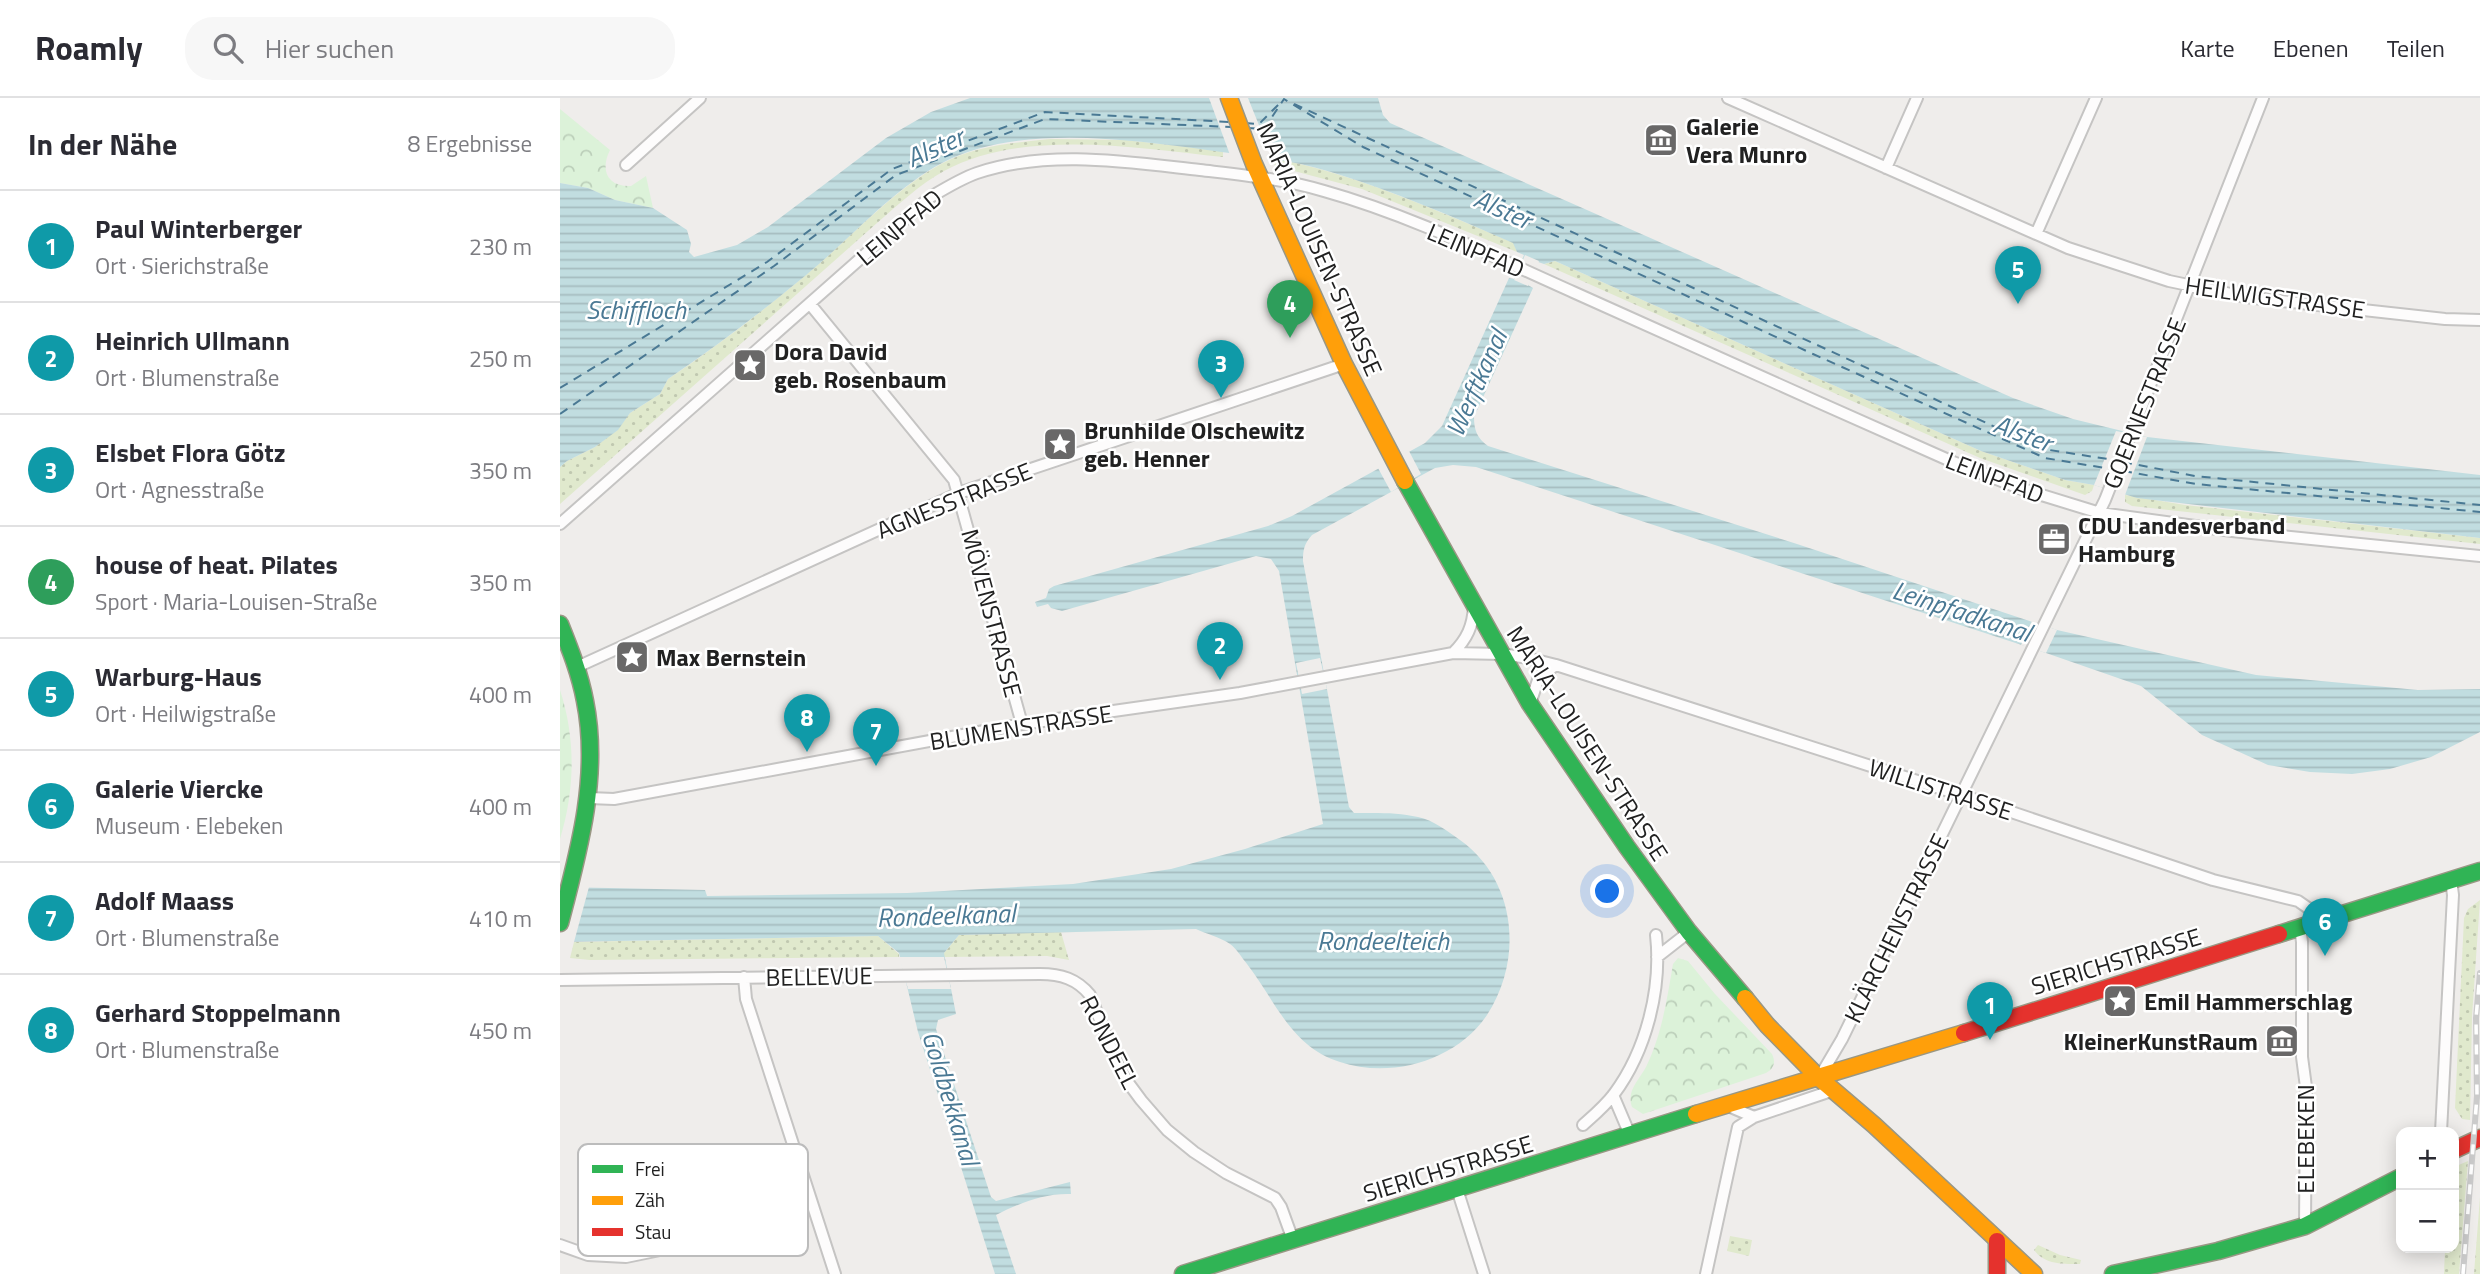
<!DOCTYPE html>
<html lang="de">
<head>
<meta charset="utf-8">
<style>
  :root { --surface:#fff; --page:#f7f7f7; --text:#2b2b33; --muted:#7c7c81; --line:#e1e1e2; --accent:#696868 }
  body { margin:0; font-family:"Titillium Web",sans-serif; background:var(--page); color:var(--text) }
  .controls { position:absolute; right:21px; bottom:21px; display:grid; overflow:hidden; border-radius:14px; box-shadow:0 4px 18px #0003 }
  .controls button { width:63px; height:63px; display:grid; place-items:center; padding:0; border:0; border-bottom:2px solid var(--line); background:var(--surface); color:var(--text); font:35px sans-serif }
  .you { position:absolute; left:1048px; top:794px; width:24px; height:24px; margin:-18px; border:5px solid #fff; border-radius:50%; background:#1a73e8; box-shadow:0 0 0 10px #1a73e833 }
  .badge { display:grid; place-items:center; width:46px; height:46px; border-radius:50%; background:var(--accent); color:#fff; font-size:23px; font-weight:700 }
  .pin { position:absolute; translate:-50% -58px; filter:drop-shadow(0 2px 4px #0008) }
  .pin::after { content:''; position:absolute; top:37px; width:24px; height:21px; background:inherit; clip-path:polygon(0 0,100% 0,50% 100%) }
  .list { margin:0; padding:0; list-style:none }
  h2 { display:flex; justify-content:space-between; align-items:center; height:91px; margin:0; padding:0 28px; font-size:30px }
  h2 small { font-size:23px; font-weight:400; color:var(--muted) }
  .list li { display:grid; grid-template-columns:46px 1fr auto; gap:21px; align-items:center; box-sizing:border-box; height:112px; padding:0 28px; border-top:2px solid var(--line) }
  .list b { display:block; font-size:26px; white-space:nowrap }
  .list p { margin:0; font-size:23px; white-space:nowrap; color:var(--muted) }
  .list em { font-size:23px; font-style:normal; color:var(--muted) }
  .icon { flex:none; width:38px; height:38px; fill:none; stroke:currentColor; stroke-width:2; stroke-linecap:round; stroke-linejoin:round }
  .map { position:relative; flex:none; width:1920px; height:1176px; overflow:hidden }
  header { display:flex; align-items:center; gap:42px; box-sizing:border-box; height:98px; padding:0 35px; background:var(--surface); border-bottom:2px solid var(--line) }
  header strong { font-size:33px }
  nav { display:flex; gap:38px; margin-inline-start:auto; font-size:24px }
  .search { width:490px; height:63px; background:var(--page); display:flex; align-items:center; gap:18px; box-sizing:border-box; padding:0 24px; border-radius:28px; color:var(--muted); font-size:26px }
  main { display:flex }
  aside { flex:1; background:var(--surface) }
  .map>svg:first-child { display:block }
  .grass { fill:url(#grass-dots) }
  .park { fill:url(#park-crowns) }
  .water { fill:url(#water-rules) }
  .pier { fill:#efedeb }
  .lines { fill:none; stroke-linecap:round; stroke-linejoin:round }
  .ferry { stroke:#4a7994; stroke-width:2; stroke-dasharray:9 7; stroke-linecap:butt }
  .street-casing { stroke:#c5c4c3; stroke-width:14 }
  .fast-casing { stroke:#999784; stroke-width:19 }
  .slow-casing { stroke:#999784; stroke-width:19 }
  .jam-casing { stroke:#999784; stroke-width:19 }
  .street { stroke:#fdfcfc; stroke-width:10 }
  .fast { stroke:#30b455; stroke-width:16 }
  .slow { stroke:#ff9f0a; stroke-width:16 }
  .jam { stroke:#e5322d; stroke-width:16 }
  .rail-casing { stroke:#cbcbcb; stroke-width:6 }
  .rail { stroke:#fff; stroke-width:3.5; stroke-dasharray:10; stroke-linecap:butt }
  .labels { text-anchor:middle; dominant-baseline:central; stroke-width:5; stroke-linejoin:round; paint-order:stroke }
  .poi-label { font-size:24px; font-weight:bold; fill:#212121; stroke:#fff; text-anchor:start }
  .street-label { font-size:24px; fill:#212121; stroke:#fff }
  .water-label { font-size:26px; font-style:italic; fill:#4a7994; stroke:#fff }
  .key { fill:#fff; stroke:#bcbcbc; stroke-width:2 }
  .key-label { font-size:19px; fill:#212121 }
</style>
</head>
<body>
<header>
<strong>Roamly</strong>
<div class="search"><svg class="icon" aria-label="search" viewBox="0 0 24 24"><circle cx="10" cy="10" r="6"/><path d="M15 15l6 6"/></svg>Hier suchen</div>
<nav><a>Karte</a><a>Ebenen</a><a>Teilen</a></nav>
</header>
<main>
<aside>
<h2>In der Nähe<small>8 Ergebnisse</small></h2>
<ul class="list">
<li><span class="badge" style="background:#0f9aa8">1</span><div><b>Paul Winterberger</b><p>Ort · Sierichstraße</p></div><em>230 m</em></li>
<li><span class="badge" style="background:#0f9aa8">2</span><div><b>Heinrich Ullmann</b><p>Ort · Blumenstraße</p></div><em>250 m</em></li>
<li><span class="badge" style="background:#0f9aa8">3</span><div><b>Elsbet Flora Götz</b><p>Ort · Agnesstraße</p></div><em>350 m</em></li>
<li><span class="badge" style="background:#2e9e5b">4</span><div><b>house of heat. Pilates</b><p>Sport · Maria-Louisen-Straße</p></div><em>350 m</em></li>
<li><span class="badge" style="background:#0f9aa8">5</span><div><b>Warburg-Haus</b><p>Ort · Heilwigstraße</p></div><em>400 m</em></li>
<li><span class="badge" style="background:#0f9aa8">6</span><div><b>Galerie Viercke</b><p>Museum · Elebeken</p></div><em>400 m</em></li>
<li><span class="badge" style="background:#0f9aa8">7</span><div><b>Adolf Maass</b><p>Ort · Blumenstraße</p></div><em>410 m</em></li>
<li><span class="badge" style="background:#0f9aa8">8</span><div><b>Gerhard Stoppelmann</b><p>Ort · Blumenstraße</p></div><em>450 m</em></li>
</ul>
</aside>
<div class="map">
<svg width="1920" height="1176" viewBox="0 0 1920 1176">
  <defs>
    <pattern id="grass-dots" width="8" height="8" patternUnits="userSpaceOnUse" patternTransform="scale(1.75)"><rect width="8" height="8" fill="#e0e9cd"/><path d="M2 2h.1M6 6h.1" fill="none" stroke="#c0c8b0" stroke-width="1.8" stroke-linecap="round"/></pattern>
    <pattern id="park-crowns" width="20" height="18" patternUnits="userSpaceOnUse" patternTransform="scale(1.75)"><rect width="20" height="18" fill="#dcf2d9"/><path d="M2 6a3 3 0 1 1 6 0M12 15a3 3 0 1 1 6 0" fill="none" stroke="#bccfba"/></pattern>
    <pattern id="water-rules" width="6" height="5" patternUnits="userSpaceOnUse" patternTransform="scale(1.75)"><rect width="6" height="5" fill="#c1dde0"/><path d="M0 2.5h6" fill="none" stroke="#a6bdc0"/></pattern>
  </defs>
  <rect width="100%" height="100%" fill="#efedeb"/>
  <path class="grass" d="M490,41L566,42L663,53V59C577,50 464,30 384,73C359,87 339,106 317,125L0,406V369L7,363L35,349L57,332L70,315L100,296L108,281C162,245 212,206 261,164C299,131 337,90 381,66C415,47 453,45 490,41Z
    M713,60C797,76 875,112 954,145L957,154L802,91L715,68Z
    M995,163L1421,353L1505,382L1534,387L1532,393L1525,397L1420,360L984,166Z
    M1565,397L1625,407L1920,440V446L1572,408L1565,404Z
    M1920,802L1912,918L1910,1022L1902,1021L1895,1010L1904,820L1908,811Z
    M501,834L509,862L487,858L384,859V855L399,837Z
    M318,838L339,856V859L30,862L10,860L14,844Z
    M1908,1063L1899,1176H1884L1885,1150H1894V1069Z
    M1920,1099V1176H1914Z
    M1170,1138L1192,1142L1189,1158L1167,1153Z
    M1478,1147L1500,1157L1521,1162L1520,1166C1503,1166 1485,1167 1474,1152Z"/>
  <path class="park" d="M0,11L50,52C40,72 47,89 71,88L86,78L93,110L55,102L28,90L0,85Z
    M0,592C16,641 15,692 0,741Z
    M1118,860L1128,863L1155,896L1212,956C1216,964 1214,971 1206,975L1083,1016L1072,1009C1066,993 1079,982 1086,969C1102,936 1107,901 1113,866Z"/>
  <path class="water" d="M410,0H818L823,17L830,25L1453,300L1513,321L1587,339L1920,377V440L1577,400L1534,387L1505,382L1421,353L995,163L984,166L978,164L968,187L973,190L914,319C914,332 917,340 928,348L1237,446L1497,532L1696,577L1858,592L1920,591V634L1871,659L1830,671L1792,676L1750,674L1708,667L1642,637L1581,588L1486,555L916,369L893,367L875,370L752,437C744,446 743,452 743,463L789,709L794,715C816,715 837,714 858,719C873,722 887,733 900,742C956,782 964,860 927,917C896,963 831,981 780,964C731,949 715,902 687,866C682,860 676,850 670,846C660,839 646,836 636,831L399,837L384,855L396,916L378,922L376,931L431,1099L436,1103L510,1084L511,1096C484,1095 460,1105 436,1117L456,1176H435L358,934L339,855L318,838L0,844V789L145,792L147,798L347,795L513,786L611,771L685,751L763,726L719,473L711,461L696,458L502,513L491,510L488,506L477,509L475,504L486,500L489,491L494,488L708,428L732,418L865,345L882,328L949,180L954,181L964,157L957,154L953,145C893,119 834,93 771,74C730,61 689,58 647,52C567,41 456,26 382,65C337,89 297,133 259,166C211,207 161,245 108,281L100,296L70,315L58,332L35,349L7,363L0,369V85L28,90L55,102L93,110L127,132L131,146L129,154L134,159L177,147L208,129L326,40L371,14Z"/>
  <path class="pier" d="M649,0H688L713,62L670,57Z
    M965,157L979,163L968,188L954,182Z
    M1556,333L1587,339L1565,397L1534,387Z
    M849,353L861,376L831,394L818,370Z
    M1472,523L1497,532L1486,555L1461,547Z
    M760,560L767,591L742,596L736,565Z
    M0,789H29L14,844H0Z
    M339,859H384L391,891H348Z"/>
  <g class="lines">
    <path class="ferry" d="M734,6L1483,351L1554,362
      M685,25L699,26L720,5
      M687,30L704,31L724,1L803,49L1253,256L1485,360L1551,371
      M0,290L207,164L332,71L485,14L669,24
      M0,316L214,168L336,77L485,21L671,29
      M1563,364L1635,378L1920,407
      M1563,373L1636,386L1920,414"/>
    <g class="street-casing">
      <path id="street" d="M1168,0L1508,150L1609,183L1685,199L1885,221L1920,222
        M66,67L140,0
        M1326,70L1357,0
        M1476,136L1536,0
        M250,206L394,382L462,626
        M0,426L369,100C384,91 400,81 417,75C488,51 568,64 640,72C682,77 724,81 764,93C850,117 932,158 1013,194C1140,251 1266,308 1393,364L1462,391L1540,415L1672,433L1920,458
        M893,555C907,541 913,528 914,508
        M17,569L399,395L784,266
        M970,606L979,579L996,567
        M29,700L54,701L462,626L680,595L893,555L942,556L968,560L996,567L1401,697L1653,782L1738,803L1751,812L1756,824
        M1740,829L1742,844V959L1746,989L1745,1128
        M1097,859L1129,834
        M184,879L186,901L275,1176
        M0,882L480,876C501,876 517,881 530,897L561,975L581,1002L607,1032L634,1054L666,1075L715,1100L721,1109L733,1142
        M1259,980L1282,941L1545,402L1703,0
        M1053,997L1070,1037
        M1166,1007L1194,1019
        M1023,1027C1033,1018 1045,1008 1054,996C1086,953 1102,891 1096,837
        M1881,1034L1893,797L1891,782
        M897,1091L924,1176
        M0,1147L28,1157L66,1159L100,1152L251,1103
        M1146,1176L1178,1029L1194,1019L1274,992"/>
    </g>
    <g class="fast-casing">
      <path id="fast" d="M845,383L970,606L1067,749L1129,834L1185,900
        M0,526C10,551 20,576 25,603C40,677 19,753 0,825
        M1719,836L1920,773
        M623,1176L1136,1016
        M1553,1176L1658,1153L1745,1128L1841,1079"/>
    </g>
    <g class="slow-casing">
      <path id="slow" d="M669,0L694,66L784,266L845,383
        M1185,900L1207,927L1259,980L1314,1027L1474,1176
        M1136,1016L1404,935"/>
    </g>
    <g class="jam-casing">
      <path id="jam" d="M1404,935L1719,836
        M1894,1052L1920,1040
        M1437,1143V1176"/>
    </g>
    <use href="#street" class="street"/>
    <use href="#fast" class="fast"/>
    <use href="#slow" class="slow"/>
    <use href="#jam" class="jam"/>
    <g class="rail-casing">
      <path id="rail" d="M1903,1176L1917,998L1916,920L1920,875"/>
    </g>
    <use href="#rail" class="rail"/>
  </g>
  <defs>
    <g id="museum-square" transform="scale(1.75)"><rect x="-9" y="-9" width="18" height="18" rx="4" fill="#696868" stroke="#fff"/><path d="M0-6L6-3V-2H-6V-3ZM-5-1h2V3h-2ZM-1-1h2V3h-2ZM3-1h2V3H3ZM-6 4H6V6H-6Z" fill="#fff"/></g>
    <g id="sight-square" transform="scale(1.75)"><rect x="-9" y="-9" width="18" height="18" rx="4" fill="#696868" stroke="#fff"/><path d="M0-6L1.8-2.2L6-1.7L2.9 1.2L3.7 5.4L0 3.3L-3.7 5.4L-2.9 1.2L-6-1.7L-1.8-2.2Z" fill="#fff"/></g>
    <g id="office-square" transform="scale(1.75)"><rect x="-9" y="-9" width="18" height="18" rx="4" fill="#696868" stroke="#fff"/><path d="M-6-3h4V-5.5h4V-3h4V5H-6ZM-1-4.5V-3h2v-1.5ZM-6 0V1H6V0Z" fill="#fff"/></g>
  </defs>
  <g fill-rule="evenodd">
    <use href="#museum-square" x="1101" y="42"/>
    <use href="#sight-square" x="190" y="267"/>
    <use href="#sight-square" x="500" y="346"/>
    <use href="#office-square" x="1494" y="441"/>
    <use href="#sight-square" x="72" y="559"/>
    <use href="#sight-square" x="1560" y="903"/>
    <use href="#museum-square" x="1722" y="943"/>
  </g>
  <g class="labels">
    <g class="poi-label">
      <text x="1126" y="28">Galerie<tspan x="1126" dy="28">Vera Munro</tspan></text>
      <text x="214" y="253">Dora David<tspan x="214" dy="28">geb. Rosenbaum</tspan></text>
      <text x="524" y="332">Brunhilde Olschewitz<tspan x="524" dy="28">geb. Henner</tspan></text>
      <text x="1518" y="427">CDU Landesverband<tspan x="1518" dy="28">Hamburg</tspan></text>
      <text x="96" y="559">Max Bernstein</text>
      <text x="1584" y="903">Emil Hammerschlag</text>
      <text x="1698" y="943" text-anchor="end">KleinerKunstRaum</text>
    </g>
    <g class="street-label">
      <text transform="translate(339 129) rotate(-40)">LEINPFAD</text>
      <text transform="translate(760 151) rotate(66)">MARIA-LOUISEN-STRASSE</text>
      <text transform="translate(916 152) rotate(23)">LEINPFAD</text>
      <text transform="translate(1715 199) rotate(8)">HEILWIGSTRASSE</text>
      <text transform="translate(1584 305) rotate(-68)">GOERNESTRASSE</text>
      <text transform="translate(1435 379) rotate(21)">LEINPFAD</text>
      <text transform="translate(394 402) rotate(-22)">AGNESSTRASSE</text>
      <text transform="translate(432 515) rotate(75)">MÖVENSTRASSE</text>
      <text transform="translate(461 629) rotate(-9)">BLUMENSTRASSE</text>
      <text transform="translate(1028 645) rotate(57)">MARIA-LOUISEN-STRASSE</text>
      <text transform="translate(1381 691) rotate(18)">WILLISTRASSE</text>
      <text transform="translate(1336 830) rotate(-64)">KLÄRCHENSTRASSE</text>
      <text transform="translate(1556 863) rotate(-17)">SIERICHSTRASSE</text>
      <text transform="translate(259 878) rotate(-1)">BELLEVUE</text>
      <text transform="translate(550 944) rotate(63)">RONDEEL</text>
      <text transform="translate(1745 1041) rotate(-90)">ELEBEKEN</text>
      <text transform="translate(888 1070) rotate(-17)">SIERICHSTRASSE</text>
    </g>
    <g class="water-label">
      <text transform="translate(375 49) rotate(-24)">Alster</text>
      <text transform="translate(943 111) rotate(24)">Alster</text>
      <text x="76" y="211">Schiffloch</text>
      <text transform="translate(916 285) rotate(-66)">Werftkanal</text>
      <text transform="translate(1463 335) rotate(21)">Alster</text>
      <text transform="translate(1402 513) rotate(18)">Leinpfadkanal</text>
      <text transform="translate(386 817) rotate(-2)">Rondeelkanal</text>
      <text x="823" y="842">Rondeelteich</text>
      <text transform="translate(391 1000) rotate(73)">Goldbekkanal</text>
    </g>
  </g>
  <rect x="18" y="1046" width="230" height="112" rx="10" class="key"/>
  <rect x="32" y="1067" width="31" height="8" fill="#30b455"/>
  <rect x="32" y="1098" width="31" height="9" fill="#ff9f0a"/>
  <rect x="32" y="1130" width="31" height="8" fill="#e5322d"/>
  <g class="key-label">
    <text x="75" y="1078">Frei</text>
    <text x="75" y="1109">Zäh</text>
    <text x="75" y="1141">Stau</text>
  </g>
</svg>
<div class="controls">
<button>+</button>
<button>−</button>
</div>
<div class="you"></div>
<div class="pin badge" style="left:1430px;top:942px;background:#0f9aa8">1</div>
<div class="pin badge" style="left:660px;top:582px;background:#0f9aa8">2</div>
<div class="pin badge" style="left:661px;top:300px;background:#0f9aa8">3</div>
<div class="pin badge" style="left:730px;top:240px;background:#2e9e5b">4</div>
<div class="pin badge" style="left:1458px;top:206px;background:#0f9aa8">5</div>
<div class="pin badge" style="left:1765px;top:858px;background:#0f9aa8">6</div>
<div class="pin badge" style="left:316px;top:668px;background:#0f9aa8">7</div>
<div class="pin badge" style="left:247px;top:654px;background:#0f9aa8">8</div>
</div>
</main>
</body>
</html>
